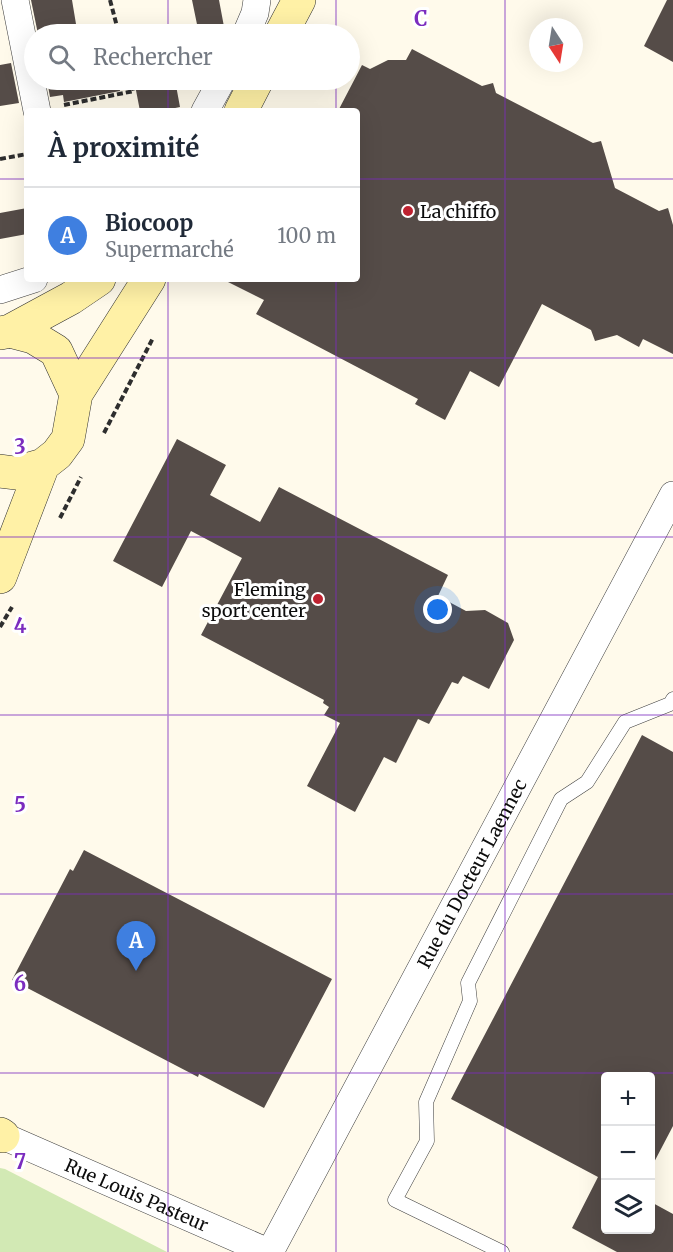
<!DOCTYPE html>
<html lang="fr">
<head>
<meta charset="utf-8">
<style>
  :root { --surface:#fff; --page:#f2f2f3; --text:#1f2937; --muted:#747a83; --line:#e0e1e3; --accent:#7c3aed }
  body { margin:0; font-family:Merriweather,serif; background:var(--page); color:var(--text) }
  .controls { position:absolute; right:18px; bottom:18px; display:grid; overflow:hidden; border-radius:6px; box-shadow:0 6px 24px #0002 }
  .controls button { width:54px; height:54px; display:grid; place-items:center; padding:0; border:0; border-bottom:2px solid var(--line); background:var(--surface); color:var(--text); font:30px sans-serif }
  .compass { position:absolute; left:529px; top:18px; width:54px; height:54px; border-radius:50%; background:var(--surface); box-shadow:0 6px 24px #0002; rotate:168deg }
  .you { position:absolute; left:438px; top:610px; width:21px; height:21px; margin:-15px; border:4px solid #fff; border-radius:50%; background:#1a73e8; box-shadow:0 0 0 9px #1a73e833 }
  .badge { display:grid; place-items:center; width:39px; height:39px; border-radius:50%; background:var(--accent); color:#fff; font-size:20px; font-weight:700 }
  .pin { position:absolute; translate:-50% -50px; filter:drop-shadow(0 2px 3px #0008) }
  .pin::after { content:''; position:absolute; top:32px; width:21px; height:18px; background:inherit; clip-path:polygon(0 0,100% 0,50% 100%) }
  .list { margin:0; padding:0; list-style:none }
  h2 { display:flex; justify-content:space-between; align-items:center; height:78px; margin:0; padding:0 24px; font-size:26px }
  h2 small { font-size:20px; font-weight:400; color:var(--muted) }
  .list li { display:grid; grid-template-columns:39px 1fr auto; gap:18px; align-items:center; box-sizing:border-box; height:96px; padding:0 24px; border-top:2px solid var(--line) }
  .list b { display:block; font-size:22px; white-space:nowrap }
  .list p { margin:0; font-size:20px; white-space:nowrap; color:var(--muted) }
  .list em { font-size:20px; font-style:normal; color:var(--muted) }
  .icon { flex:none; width:33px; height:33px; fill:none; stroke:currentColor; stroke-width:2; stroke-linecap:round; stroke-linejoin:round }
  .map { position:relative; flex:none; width:673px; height:1252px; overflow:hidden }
  .search { position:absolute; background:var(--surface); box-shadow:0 6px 24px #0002; left:24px; top:24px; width:336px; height:66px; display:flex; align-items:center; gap:15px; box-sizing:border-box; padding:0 21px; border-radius:33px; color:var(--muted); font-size:22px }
  .panel { position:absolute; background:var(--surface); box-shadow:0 6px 24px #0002; left:24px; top:108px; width:336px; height:174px; border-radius:6px }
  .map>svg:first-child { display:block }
  .green { fill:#d2e9b4 }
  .building { fill:#554c48 }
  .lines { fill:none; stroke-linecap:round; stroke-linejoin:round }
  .lane-casing { stroke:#3f3f3f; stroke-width:15 }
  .street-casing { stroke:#3f3f3f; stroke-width:28 }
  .secondary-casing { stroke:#2e2e2e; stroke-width:34 }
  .path { stroke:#2e2e2e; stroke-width:4; stroke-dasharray:6 3; stroke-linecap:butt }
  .lane { stroke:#fff; stroke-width:14 }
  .street { stroke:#fff; stroke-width:27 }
  .secondary { stroke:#fff1a6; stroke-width:33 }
  .grid { fill:none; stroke:#7b2cbf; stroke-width:1.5; stroke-opacity:0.55 }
  .poi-dot { fill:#be2230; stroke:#fff; stroke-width:2 }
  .labels { text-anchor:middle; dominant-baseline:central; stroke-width:6; stroke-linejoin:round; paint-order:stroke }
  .poi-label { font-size:18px; fill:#0c0c0c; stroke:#fff; text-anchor:start }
  .street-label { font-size:18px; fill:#0c0c0c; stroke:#fff }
  .grid-label { font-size:20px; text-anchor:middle; font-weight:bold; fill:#7b2cbf; stroke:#fff; stroke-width:6; stroke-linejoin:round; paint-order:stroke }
</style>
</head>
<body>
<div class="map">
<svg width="673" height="1252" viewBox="0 0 673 1252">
  <rect width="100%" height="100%" fill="#fffaeb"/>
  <path class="green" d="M0,1168L5,1169L167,1252H0Z"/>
  <path class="building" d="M31,0H72L77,30L107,24L109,34H38Z
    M192,0H219L225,32L199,34Z
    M667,0H673V62L644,46Z
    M412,49L482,86L493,83L496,93L593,143L601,141L615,188L659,211L668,208L673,225V354L643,339L639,347L617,335L595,341L591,330L542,304L499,387L470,371L445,420L415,404L418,399L256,314L264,300L222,279H357V111H338L362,65L370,69L388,60H406Z
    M11,63L19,103L0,106V65Z
    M47,80H118L120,91L64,102L63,95L50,97Z
    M134,80H175L180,107L161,111H140Z
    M27,208V234L0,239V213Z
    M177,439L226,465L210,495L260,522L279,487L448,575L438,596L466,611L485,610L508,623L514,640L489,689L463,676L458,684L452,682L429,724L418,719L396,763L384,757L355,812L307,786L340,723L324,715L329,707L323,703L324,700L201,635L242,558L191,531L162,587L113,561Z
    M642,735L673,752V1126L651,1168V1077H606V1230H651V1202L673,1214V1252H617L572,1228L598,1177L451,1099Z
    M84,850L332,979L264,1108L199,1074L198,1077L12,980L70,869L73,871Z"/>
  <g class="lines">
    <g class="lane-casing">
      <path id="lane" d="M502,1252L395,1200L427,1141L426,1102L470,1001L468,983L561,799L587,782L625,722L670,704L673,699"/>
    </g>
    <g class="street-casing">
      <g id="street">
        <path d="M15,0L37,111"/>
        <path d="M246,34L255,13L257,0"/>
        <path d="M205,111L222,80"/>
        <path d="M0,290L34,279"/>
        <path id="s1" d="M3,1136L268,1252"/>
        <path id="s2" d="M270,1252L673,495"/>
      </g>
    </g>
    <g class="secondary-casing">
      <path id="secondary" d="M281,34L299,0
        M241,111L257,80
        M10,331L71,298L99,279
        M0,333L10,331L33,337L56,351L76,394L68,439L57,454L43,465L15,473L0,471
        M76,394L149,279
        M0,577L43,465
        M0,1134L3,1136"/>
    </g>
    <path class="path" d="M110,0L119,34
      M64,105L134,91L131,80
      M0,159L27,154
      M104,433L153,338
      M60,518L81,477
      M0,627L12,607"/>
    <use href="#lane" class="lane"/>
    <use href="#street" class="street"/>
    <use href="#secondary" class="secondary"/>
  </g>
  <path class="grid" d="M168,0V34M336,0V34M505,0V1252M168,80V111M336,80V111M0,179H27M357,179H673M168,279V1252M336,279V1252M0,358H673M0,537H673M0,715H673M0,894H673M0,1073H673"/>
  <g class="poi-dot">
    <circle cx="408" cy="211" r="6"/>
    <circle cx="318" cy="599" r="6"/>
  </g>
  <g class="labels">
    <g class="poi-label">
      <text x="420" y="211">La chiffo</text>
      <text x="306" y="589" text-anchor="end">Fleming<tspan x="306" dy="21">sport center</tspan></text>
    </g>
    <g class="street-label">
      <text stroke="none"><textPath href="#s2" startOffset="429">Rue du Docteur Laennec</textPath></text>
      <text stroke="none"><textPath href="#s1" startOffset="146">Rue Louis Pasteur</textPath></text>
    </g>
  </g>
  <g class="grid-label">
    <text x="421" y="26">C</text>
    <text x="20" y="454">3</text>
    <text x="20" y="633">4</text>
    <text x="20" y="812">5</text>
    <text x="20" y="991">6</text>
    <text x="20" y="1169">7</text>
  </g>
</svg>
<div class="controls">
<button>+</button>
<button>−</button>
<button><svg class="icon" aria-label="layers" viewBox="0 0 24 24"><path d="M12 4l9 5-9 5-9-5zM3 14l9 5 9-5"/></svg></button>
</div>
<svg class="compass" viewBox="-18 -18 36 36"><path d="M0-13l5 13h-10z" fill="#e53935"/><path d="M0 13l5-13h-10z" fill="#747a83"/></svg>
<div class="you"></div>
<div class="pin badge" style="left:136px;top:971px;background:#3f7fe0">A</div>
<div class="search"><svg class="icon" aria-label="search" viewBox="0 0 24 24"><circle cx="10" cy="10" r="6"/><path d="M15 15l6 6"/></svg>Rechercher</div>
<section class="panel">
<h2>À proximité<small></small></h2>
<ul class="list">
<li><span class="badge" style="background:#3f7fe0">A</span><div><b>Biocoop</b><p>Supermarché</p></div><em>100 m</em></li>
</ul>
</section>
</div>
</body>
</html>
